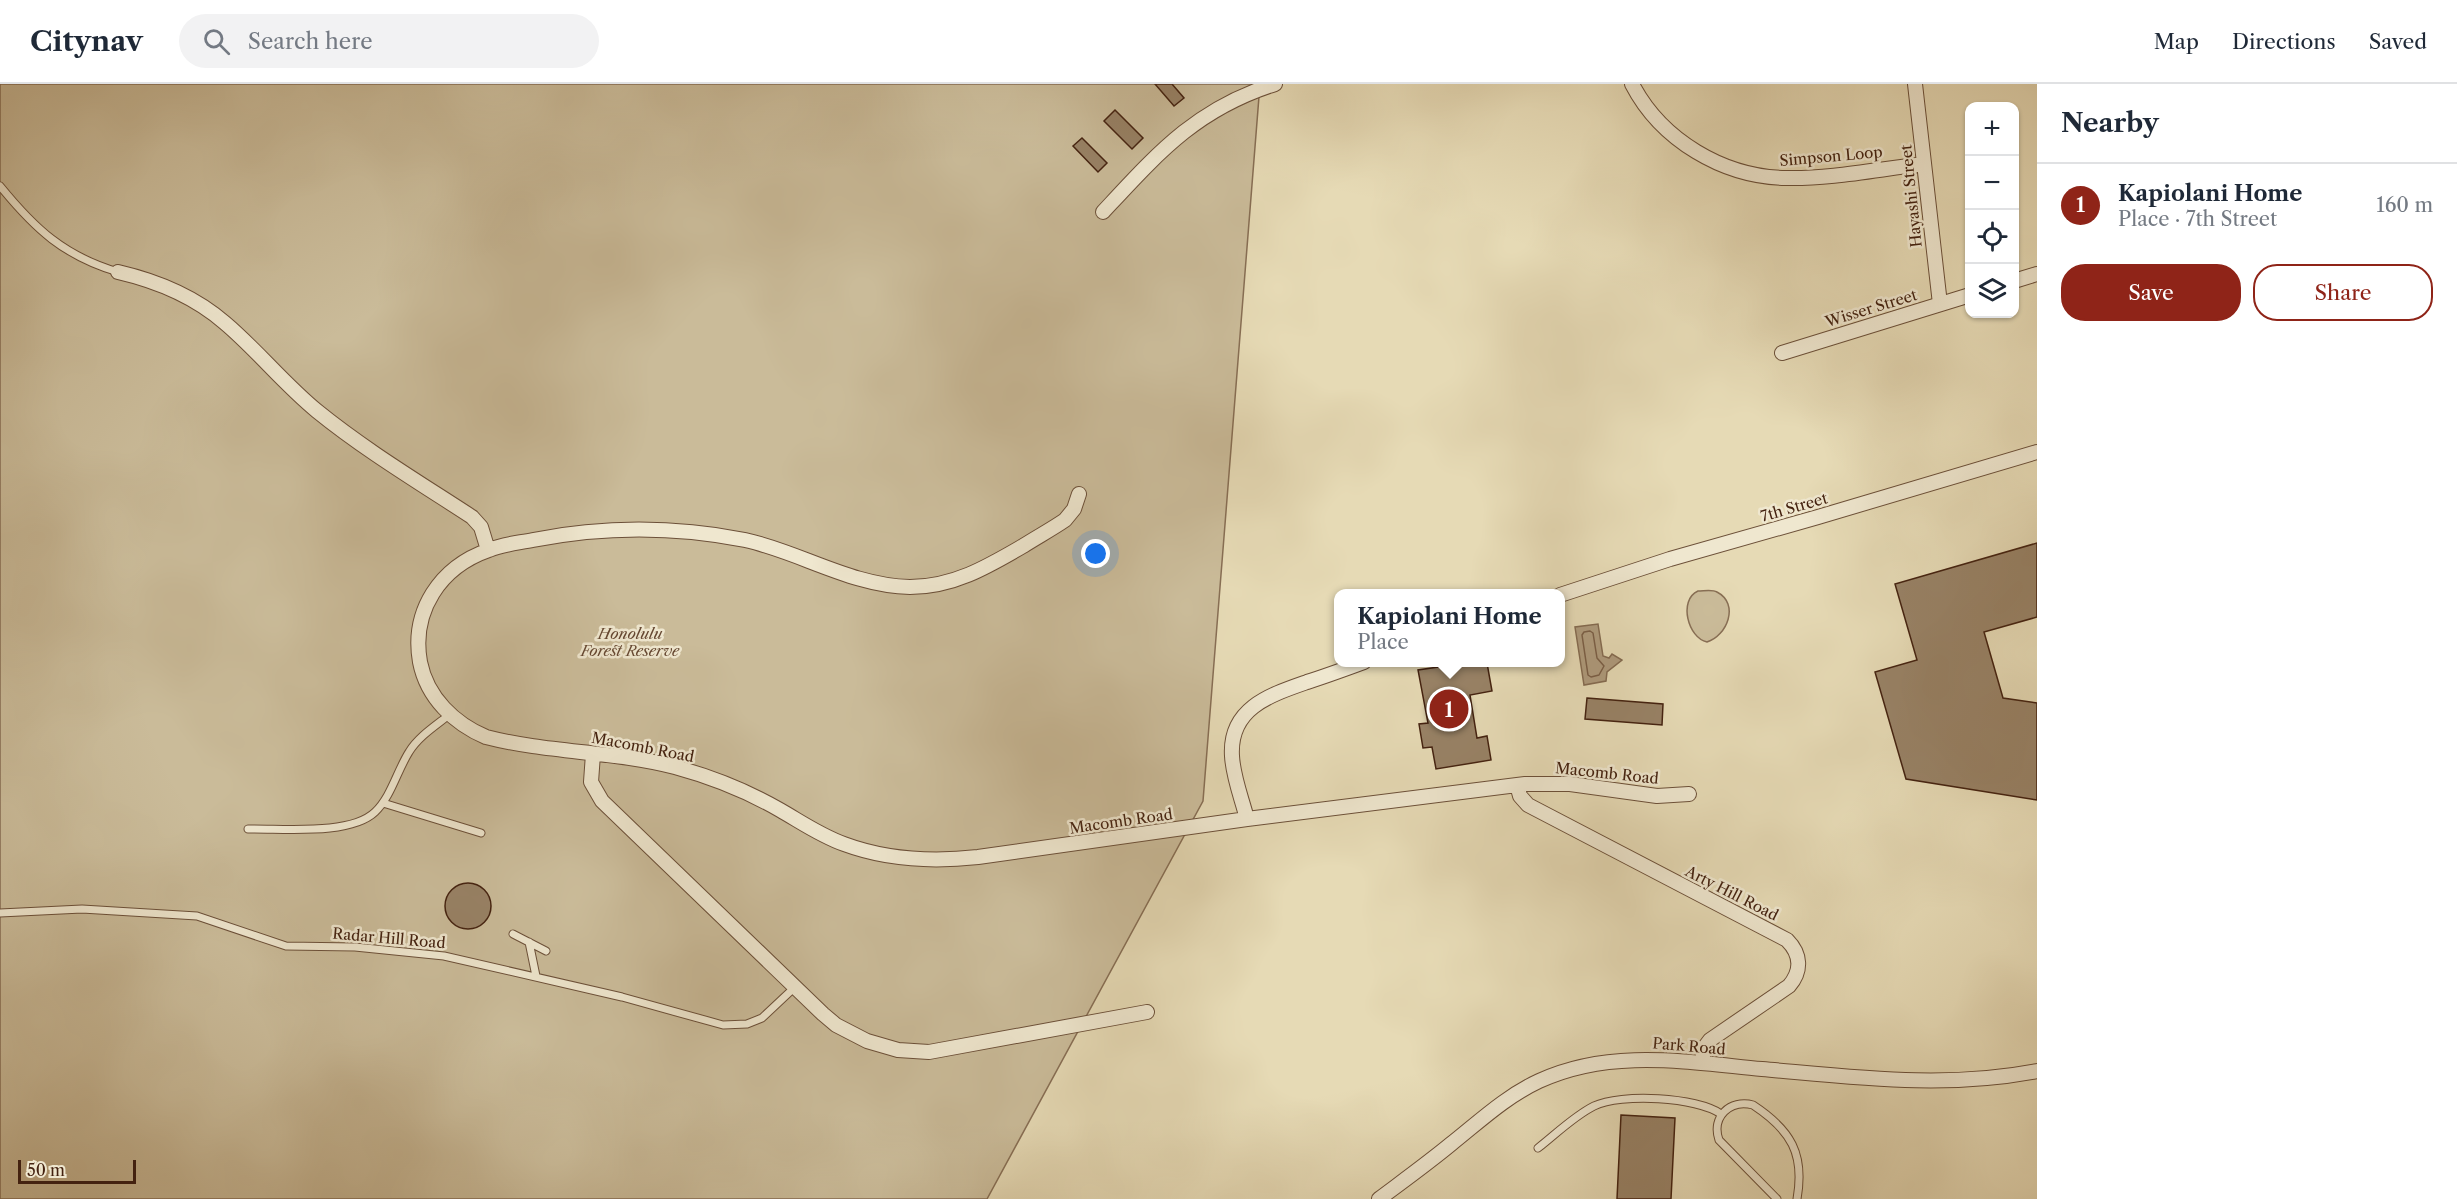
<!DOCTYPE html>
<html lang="en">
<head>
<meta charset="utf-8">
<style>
  :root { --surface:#fff; --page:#f2f2f3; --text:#1f2937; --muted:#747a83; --line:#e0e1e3; --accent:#8f2418 }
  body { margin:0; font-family:"Libre Caslon Text",serif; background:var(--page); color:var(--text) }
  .controls { position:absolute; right:18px; top:18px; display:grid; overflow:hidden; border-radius:12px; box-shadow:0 2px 4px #0004 }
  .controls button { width:54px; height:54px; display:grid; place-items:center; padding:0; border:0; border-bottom:2px solid var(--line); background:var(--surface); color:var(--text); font:30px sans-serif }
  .scale { position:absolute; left:18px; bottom:15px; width:118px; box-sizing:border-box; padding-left:6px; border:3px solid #442210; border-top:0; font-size:16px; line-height:21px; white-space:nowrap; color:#442210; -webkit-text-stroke:4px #efe7cf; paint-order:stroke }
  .you { position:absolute; left:1096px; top:470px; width:21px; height:21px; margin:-15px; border:4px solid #fff; border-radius:50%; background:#1a73e8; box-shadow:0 0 0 9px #1a73e833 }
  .badge { display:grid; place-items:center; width:39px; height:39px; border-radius:50%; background:var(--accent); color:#fff; font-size:20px; font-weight:700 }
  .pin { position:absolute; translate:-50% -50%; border:3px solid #fff; box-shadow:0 2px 6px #0006 }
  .popup { position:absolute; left:1334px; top:505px; width:231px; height:78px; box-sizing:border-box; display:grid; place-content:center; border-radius:12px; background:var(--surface); filter:drop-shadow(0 2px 4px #0005); font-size:20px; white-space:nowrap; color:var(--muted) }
  .popup b { font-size:22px; color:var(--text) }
  .popup::after { content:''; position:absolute; left:50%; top:100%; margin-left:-12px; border:12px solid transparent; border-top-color:var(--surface) }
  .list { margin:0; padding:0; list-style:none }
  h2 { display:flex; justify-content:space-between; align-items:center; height:78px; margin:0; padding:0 24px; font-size:26px }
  h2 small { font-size:20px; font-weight:400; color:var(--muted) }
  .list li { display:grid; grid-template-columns:39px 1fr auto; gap:18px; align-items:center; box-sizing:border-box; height:84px; padding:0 24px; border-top:2px solid var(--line) }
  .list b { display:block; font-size:22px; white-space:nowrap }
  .list p { margin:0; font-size:20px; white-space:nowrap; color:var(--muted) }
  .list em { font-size:20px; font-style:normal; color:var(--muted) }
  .actions { display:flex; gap:12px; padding:18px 24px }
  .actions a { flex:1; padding:14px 0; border:2px solid var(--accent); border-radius:24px; text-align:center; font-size:21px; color:var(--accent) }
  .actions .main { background:var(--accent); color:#fff }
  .icon { flex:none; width:33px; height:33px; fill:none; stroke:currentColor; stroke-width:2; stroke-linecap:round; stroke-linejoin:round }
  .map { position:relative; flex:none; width:2037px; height:1115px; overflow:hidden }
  header { display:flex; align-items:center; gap:36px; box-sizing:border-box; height:84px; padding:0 30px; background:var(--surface); border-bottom:2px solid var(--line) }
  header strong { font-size:28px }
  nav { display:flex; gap:33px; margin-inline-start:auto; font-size:21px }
  .search { width:420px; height:54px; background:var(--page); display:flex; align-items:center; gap:15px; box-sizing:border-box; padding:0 21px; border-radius:33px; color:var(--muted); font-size:22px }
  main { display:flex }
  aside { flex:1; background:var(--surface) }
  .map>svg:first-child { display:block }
  .green { fill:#cabb99; stroke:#876e54; stroke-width:1.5 }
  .water { fill:#af9b7d; stroke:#846b51; stroke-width:1.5 }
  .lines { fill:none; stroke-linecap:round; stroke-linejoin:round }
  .shore { stroke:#7a5e46; stroke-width:1.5 }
  .building { fill:#988266; stroke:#442210; stroke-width:1.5 }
  .service-casing { stroke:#6c5039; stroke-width:9 }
  .minor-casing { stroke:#6c5039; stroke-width:16 }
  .service { stroke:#efe7cf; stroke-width:7 }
  .minor { stroke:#efe7cf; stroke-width:14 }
  .labels { text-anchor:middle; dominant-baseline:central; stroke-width:5; stroke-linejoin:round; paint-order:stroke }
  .street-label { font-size:15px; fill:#442210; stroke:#efe7cf }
  .park-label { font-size:15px; font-style:italic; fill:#664832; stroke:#efe7cf }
</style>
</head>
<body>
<header>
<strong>Citynav</strong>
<div class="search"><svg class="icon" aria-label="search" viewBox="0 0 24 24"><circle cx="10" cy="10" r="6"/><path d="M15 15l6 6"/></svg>Search here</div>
<nav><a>Map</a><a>Directions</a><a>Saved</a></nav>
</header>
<main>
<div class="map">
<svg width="2037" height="1115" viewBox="0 0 2037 1115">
  <rect width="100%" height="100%" fill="#e6dab5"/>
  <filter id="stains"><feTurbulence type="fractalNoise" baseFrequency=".00333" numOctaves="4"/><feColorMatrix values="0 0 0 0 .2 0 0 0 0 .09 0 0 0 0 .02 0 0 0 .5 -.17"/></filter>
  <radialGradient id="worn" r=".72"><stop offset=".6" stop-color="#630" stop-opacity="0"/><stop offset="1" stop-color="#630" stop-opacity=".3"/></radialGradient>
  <path class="green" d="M0,0H1260L1203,717L987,1115H0Z
    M1698,507C1704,507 1712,505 1717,508C1740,520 1727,552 1707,558C1688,554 1678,516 1698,507Z"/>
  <path class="water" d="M1598,540L1603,572L1609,574L1612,570L1622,576L1607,588L1606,597L1584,601L1575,543Z"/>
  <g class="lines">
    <path class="shore" d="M1590,547L1593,549L1597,574L1604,582L1599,591L1591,593L1588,591L1582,551L1584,548Z"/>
  </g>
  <path class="building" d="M1155,0H1172L1184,14L1174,22Z
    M1115,26L1143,54L1132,65L1104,37Z
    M1082,54L1107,79L1098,88L1073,62Z
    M2037,459V533L1984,548L2003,614L2037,619V716L1906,695L1875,588L1917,576L1895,500Z
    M1466,579H1487L1492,607L1470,611L1477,654L1487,652L1491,676L1436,685L1432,663L1423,664L1419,640L1428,639L1418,586Z
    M1587,614L1663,620L1662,641L1585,635Z
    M445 822a23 23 0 1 1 46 0a23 23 0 1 1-46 0Z
    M1621,1031L1675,1034L1671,1115H1617Z"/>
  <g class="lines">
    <g class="service-casing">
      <path id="service" d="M0,102C35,145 64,172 118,188
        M383,719L481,749
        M248,745C281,744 350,752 375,728C391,713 397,687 409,668C418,653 435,642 449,631
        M0,829L82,825L197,832L286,862L355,863L444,872L622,913L723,941L747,940L762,934L795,903
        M513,850L546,867
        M529,858L536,892
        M1538,1064C1556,1050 1574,1032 1594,1022C1621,1009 1697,1013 1721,1030
        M1777,1115L1719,1056C1711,1033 1730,1015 1753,1021C1791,1046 1805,1070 1797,1115"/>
    </g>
    <g class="minor-casing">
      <path id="minor" d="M1632,0C1661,56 1723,93 1786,94C1831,95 1879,85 1924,80
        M1915,0L1940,220
        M1103,128C1158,69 1196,25 1275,0
        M118,188C157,197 194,212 225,239C257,266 284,300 317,327C365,366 420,399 472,433L481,443L488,466
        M2014,197L2037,190
        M1782,269L1970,211
        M1079,410L1074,425L1065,436C1052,445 1037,453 1023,462C987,483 953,503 910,503C852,502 800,468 745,456C674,442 604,442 533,456C518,459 503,460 489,466C440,483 411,527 420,578C427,614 455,640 486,653C548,669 614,667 675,683C712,693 747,707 780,726C801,738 821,752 844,760C887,776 933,778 978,773L1247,735L1525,700H1570L1657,712L1689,710
        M1560,511L1670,475L1818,433L2037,368
        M593,670L591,698L602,717L823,930L836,941L867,957L898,966L929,968L1147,928
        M1517,701L1520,712L1528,721L1787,856C1801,870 1802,887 1789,902L1710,956L1704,964L1702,979
        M1247,735C1242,715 1233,693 1232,672C1229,624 1270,611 1307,598C1326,592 1345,585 1364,578
        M1379,1115C1403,1097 1428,1079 1451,1060C1480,1037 1505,1013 1539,997C1610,964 1687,978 1762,985C1854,993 1945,1005 2037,987"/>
    </g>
    <use href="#service" class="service"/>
    <use href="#minor" class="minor"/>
  </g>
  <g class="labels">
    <g class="street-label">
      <text transform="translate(1831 72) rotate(-5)">Simpson Loop</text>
      <text transform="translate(1911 112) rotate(-96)">Hayashi Street</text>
      <text transform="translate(1871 224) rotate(-17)">Wisser Street</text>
      <text transform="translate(1794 423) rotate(-16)">7th Street</text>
      <text transform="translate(643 663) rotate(11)">Macomb Road</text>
      <text transform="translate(1607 689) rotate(6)">Macomb Road</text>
      <text transform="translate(1121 737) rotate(-8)">Macomb Road</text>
      <text transform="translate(1732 809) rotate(27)">Arty Hill Road</text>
      <text transform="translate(389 854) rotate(5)">Radar Hill Road</text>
      <text transform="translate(1689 962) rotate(5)">Park Road</text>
    </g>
    <g class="park-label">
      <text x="630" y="549">Honolulu<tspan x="630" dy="17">Forest Reserve</tspan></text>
    </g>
  </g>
  <rect width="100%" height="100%" filter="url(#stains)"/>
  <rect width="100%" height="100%" fill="url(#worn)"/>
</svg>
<div class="controls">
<button>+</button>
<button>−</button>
<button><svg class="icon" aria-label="locate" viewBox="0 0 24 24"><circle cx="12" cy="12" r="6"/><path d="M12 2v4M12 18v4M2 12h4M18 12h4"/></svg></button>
<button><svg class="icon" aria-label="layers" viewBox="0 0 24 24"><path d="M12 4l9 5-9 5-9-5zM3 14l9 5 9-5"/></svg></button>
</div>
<div class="scale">50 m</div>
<div class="you"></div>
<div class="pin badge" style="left:1449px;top:625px">1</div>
<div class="popup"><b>Kapiolani Home</b>Place</div>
</div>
<aside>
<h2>Nearby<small></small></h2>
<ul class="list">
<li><span class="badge">1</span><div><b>Kapiolani Home</b><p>Place · 7th Street</p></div><em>160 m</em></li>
</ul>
<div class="actions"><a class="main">Save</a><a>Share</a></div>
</aside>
</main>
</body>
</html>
